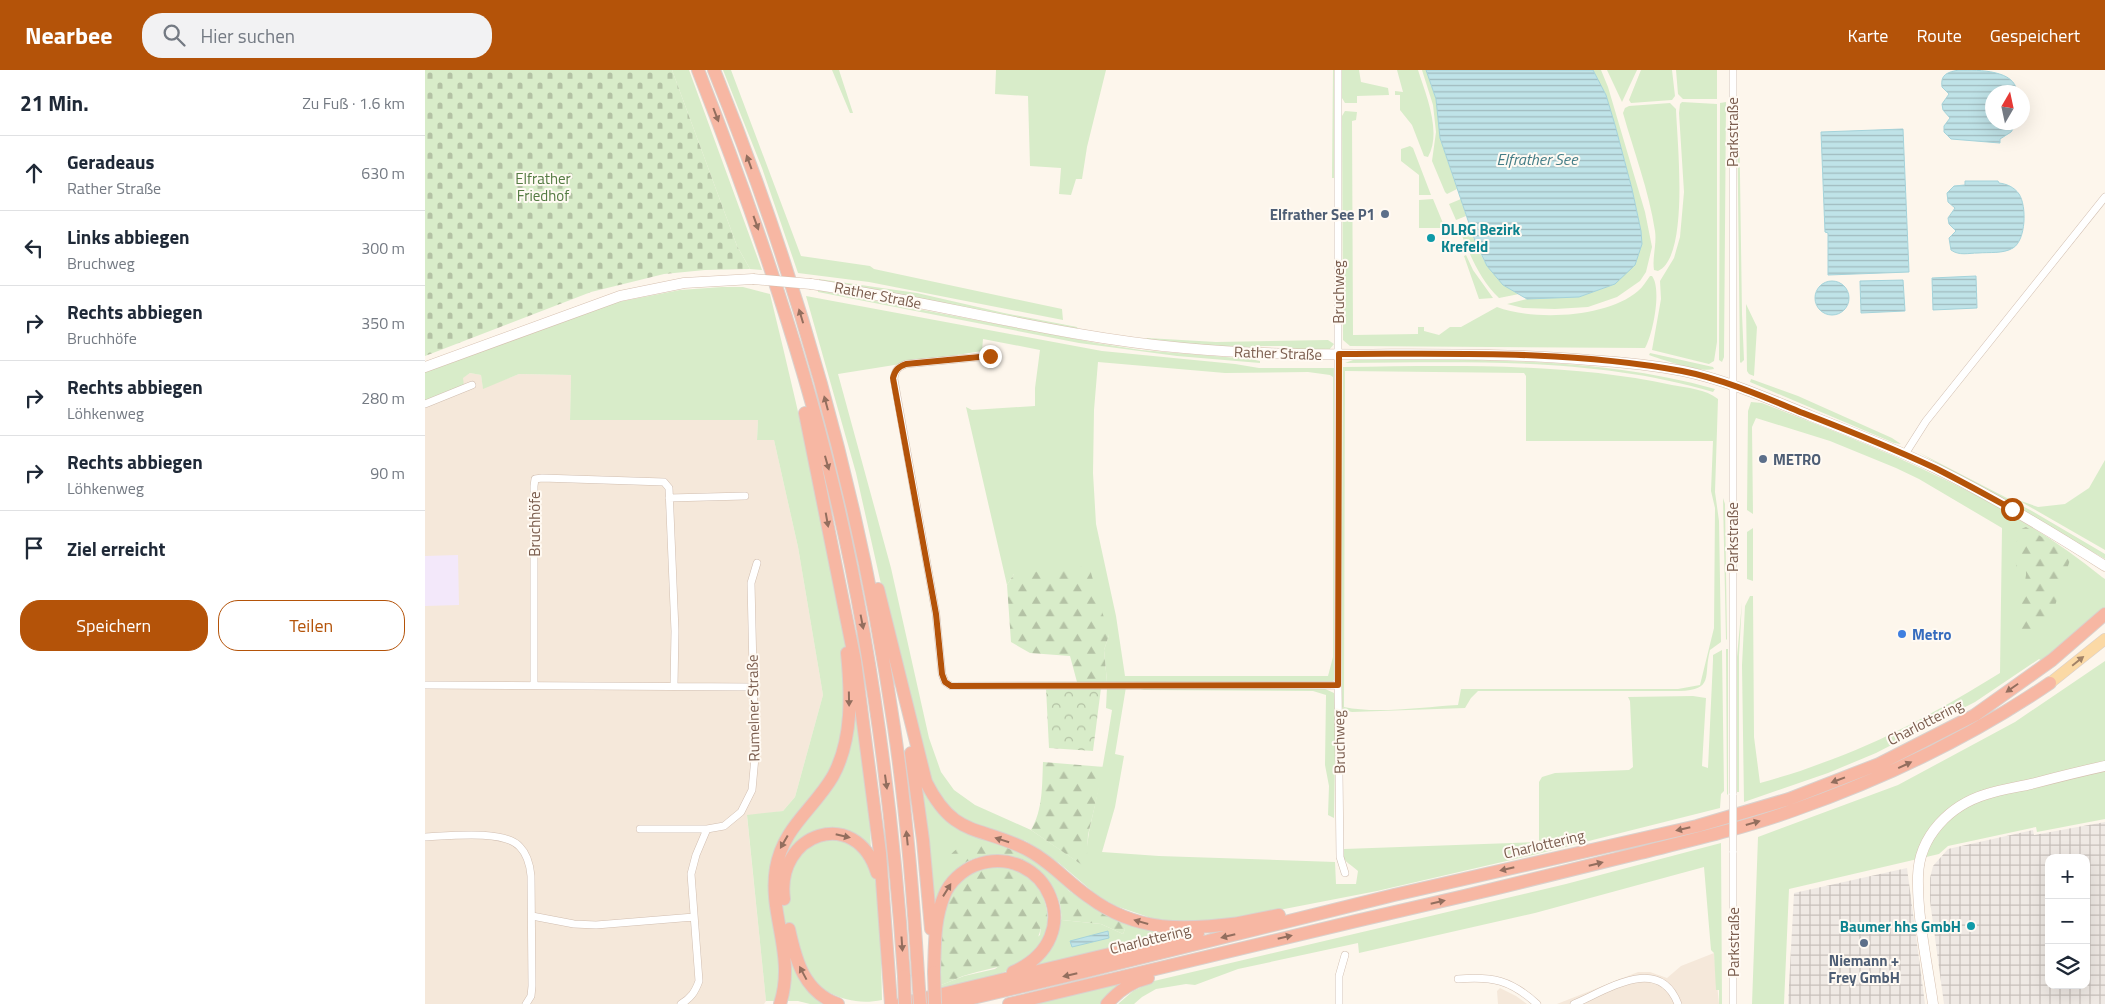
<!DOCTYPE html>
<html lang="de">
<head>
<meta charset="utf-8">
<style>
  :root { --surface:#fff; --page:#f2f2f3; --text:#1f2937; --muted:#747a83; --line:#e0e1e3; --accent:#b45309 }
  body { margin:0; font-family:"Titillium Web",sans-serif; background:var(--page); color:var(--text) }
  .controls { position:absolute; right:15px; bottom:15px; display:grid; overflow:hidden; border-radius:10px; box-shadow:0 5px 20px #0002 }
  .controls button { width:45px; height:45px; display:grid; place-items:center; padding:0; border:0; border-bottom:1px solid var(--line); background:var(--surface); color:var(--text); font:25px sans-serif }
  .compass { position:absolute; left:1560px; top:15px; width:45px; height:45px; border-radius:50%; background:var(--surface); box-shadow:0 5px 20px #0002; rotate:9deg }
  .stop { position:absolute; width:15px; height:15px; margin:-11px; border:4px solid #b45309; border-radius:50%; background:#fff }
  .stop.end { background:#b45309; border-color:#fff; box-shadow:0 1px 5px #0008 }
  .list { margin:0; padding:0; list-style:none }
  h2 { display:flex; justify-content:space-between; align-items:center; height:65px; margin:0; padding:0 20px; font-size:21px }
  h2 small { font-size:16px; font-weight:400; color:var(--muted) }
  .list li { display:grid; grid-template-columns:32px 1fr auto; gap:15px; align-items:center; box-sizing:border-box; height:75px; padding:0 20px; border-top:1px solid var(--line) }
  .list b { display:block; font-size:19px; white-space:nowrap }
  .list p { margin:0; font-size:16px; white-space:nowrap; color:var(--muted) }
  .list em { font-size:16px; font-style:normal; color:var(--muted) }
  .actions { display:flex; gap:10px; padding:15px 20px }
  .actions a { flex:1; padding:11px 0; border:1px solid var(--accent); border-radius:20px; text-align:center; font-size:18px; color:var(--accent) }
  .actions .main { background:var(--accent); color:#fff }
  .icon { flex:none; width:28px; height:28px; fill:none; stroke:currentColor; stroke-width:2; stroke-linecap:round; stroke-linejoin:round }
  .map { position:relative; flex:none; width:1680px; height:934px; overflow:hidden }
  header { display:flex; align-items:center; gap:30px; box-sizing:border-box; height:70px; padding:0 25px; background:var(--accent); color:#fff }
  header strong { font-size:24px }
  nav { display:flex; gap:28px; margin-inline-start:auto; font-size:18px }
  .search { width:350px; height:45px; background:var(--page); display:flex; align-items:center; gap:12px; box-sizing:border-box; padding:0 18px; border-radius:20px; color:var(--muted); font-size:19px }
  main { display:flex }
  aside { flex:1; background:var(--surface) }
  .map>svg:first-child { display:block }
  .residential { fill:#f5e8da }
  .industrial { fill:url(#industrial-grid); fill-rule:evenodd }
  .education { fill:#f3e8fa }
  .grass { fill:#d8ecc9; fill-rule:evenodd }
  .forest { fill:url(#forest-firs) }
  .cemetery { fill:url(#cemetery-stones) }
  .park { fill:url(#park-crowns) }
  .water { fill:url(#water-rules); stroke:#a5d3da }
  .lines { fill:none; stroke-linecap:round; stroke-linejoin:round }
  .street-casing { stroke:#d1beb0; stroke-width:8 }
  .secondary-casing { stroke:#d6c0b0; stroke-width:11 }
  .primary-casing { stroke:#dad1cd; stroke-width:12 }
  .highway-casing { stroke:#dad1cd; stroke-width:14 }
  .street { stroke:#fff; stroke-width:7 }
  .secondary { stroke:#fff; stroke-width:10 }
  .primary { stroke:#fbd9a5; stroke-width:11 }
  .highway { stroke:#f7b7a3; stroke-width:12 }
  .street-bridge-casing { stroke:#d1beb0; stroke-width:8; stroke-linecap:butt }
  .secondary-bridge-casing { stroke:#d6c0b0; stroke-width:11; stroke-linecap:butt }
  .highway-bridge-casing { stroke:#dad1cd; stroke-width:14; stroke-linecap:butt }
  .street-bridge { stroke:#fff; stroke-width:7 }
  .secondary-bridge { stroke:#fff; stroke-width:10 }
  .highway-bridge { stroke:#f7b7a3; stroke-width:12 }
  .oneway { fill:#936e5e }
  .oneway2 { fill:#a18267 }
  .route { stroke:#b45309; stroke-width:6 }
  .service-dot { fill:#5c6f8a; stroke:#fffaf3; stroke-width:2 }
  .culture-dot { fill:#0f9aa8; stroke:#fffaf3; stroke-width:2 }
  .shop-dot { fill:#3f7fe0; stroke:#fffaf3; stroke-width:2 }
  .labels { text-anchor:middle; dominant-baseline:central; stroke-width:4; stroke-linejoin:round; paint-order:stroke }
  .street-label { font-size:15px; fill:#7a5c4d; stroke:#fffaf3 }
  .park-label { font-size:15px; fill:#537a41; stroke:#fffaf3 }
  .service-label { font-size:15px; font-weight:bold; fill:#4e5e75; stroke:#fffaf3; text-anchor:end }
  .culture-label { font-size:15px; font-weight:bold; fill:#0d838f; stroke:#fffaf3; text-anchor:start }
  .shop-label { font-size:15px; font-weight:bold; fill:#366cbe; stroke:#fffaf3; text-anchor:start }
  .water-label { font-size:16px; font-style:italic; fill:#437c86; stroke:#fffaf3 }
</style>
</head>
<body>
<header>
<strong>Nearbee</strong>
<div class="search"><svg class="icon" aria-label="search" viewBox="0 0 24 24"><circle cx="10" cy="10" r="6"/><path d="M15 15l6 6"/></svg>Hier suchen</div>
<nav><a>Karte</a><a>Route</a><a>Gespeichert</a></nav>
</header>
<main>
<aside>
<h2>21 Min.<small>Zu Fuß · 1.6 km</small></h2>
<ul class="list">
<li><svg class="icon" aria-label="ahead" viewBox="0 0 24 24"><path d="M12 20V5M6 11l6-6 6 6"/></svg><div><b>Geradeaus</b><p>Rather Straße</p></div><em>630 m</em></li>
<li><svg class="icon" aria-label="left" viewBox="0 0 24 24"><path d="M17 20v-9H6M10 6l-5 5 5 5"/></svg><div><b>Links abbiegen</b><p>Bruchweg</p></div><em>300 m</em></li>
<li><svg class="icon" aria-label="right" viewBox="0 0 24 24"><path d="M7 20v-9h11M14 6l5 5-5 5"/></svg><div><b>Rechts abbiegen</b><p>Bruchhöfe</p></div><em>350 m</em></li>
<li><svg class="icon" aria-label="right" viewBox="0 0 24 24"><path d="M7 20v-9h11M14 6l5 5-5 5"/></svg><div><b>Rechts abbiegen</b><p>Löhkenweg</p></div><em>280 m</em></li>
<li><svg class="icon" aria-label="right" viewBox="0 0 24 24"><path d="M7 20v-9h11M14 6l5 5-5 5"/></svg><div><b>Rechts abbiegen</b><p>Löhkenweg</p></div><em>90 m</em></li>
<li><svg class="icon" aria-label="arrive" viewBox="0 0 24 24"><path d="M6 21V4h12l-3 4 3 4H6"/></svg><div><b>Ziel erreicht</b></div></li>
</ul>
<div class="actions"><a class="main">Speichern</a><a>Teilen</a></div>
</aside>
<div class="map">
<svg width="1680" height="934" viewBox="0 0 1680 934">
  <defs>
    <pattern id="industrial-grid" width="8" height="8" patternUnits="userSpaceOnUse" patternTransform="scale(1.25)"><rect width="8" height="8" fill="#efe9e4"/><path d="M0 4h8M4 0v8" fill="none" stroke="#c7c0bb"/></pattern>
    <pattern id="forest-firs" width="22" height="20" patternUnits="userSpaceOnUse" patternTransform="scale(1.25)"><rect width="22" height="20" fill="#d8ecc9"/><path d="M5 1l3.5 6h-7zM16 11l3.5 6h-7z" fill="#b4c2a5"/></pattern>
    <pattern id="cemetery-stones" width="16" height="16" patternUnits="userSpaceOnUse" patternTransform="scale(1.25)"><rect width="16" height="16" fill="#d8ecc9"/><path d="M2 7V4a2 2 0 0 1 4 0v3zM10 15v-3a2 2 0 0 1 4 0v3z" fill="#b4c2a5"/></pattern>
    <pattern id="park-crowns" width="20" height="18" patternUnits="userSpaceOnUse" patternTransform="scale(1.25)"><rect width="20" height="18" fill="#d8ecc9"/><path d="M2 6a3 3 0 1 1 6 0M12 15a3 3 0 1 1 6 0" fill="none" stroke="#b4c2a5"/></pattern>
    <pattern id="water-rules" width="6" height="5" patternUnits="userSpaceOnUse" patternTransform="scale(1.25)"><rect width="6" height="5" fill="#bfe3e8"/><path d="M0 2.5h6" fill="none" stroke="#a0bbbe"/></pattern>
  </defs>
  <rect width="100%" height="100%" fill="#fdf6ec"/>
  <path class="residential" d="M45,303L56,305L58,318L94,304L146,305L145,350H333L332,370H349L373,477L398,625L370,727L358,741L322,746L341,931L339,934H0V332Z
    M1289,883L1294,934H1132L1213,902H1225L1242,908L1256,896Z
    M1075,918L1091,926L1102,934H1073L1072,921Z"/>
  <path class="industrial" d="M1680,752V934H1519L1505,831V808L1508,796L1523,779L1608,760L1609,765ZM1624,788H1661V915H1624Z
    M1482,798L1500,934H1363L1369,823Z"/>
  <path class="education" d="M33,485L34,535L0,536V486Z"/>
  <path class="grass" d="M247,0H264L337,200L325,199L312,176Z
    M298,0H306L376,186L445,196L449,199L637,239L638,250L444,212L373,203L337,98Z
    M407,0H414L428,43H425Z
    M571,0H681L662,77L657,109H651L646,125L634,124L636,98L605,96L603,26L570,24Z
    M908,0H910V108H907Z
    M917,0H934L936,12L963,18L964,25L932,26V33H920L917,28Z
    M972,0H993C1001,25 1017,62 1003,87L999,86L987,55L975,40V25H970V21L978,22Z
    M997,0H1001L1011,29L1015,68L1032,119L1022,124L1020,122L1007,91L1011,62L1008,35Z
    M1168,0H1176L1183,17L1220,142L1227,177L1221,202L1215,211L1192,227L1163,237L1130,239L1098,238L1082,234L1102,229L1154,227L1190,214L1217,174L1216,161L1207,119L1190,55L1181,25Z
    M1182,0H1212L1197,32Z
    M1216,0H1247L1250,26L1247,30L1206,33L1204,30Z
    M1251,0H1292V29H1258L1253,24Z
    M1257,32L1292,34V272L1289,291L1284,294L1227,280L1236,229L1235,211L1249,188L1255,167L1259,122L1254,43L1255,34Z
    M1301,32L1299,287L1297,292L1294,290L1295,33Z
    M1245,33L1251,39C1252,70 1265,187 1233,201L1229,200C1227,188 1232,174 1230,161C1224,121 1209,82 1198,43L1200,38L1204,36Z
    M1312,35H1314L1317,244L1319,290L1316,293L1315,292Z
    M920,41L932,42L931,50L927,51L928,265L993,264V257H999V261L1014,265L1025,257H1036L1072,237C1108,251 1182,248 1213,221C1218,217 1221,211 1225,206H1227C1237,219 1228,264 1220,278L925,276L918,270L917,46Z
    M985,76L988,78L1006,125H994V105L976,91V79Z
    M1008,129L1020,158H994V130Z
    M1036,129L1041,146L1031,150L1024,134Z
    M1044,156C1055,187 1065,208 1094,224L1074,228C1055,210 1045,185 1035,161L1036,159Z
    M1041,185L1048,200L1068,228L1054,229L1039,186Z
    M394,209L492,223L579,243L652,257L653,259L394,211Z
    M297,217H318L345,224C383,379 418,536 440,694C445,729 445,765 447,800L451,814L455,850L457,930C437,934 421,931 403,922L396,934H385L373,931H341L322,745L358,741L370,727L398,625L373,477L349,370H332L333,350H145L146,305L94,304L58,319L56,305L45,303L38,308L39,316L0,332V302L193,232L255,220Z
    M393,220L672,273L716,280L825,289L835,291V293L752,286L654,273L393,222Z
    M381,226L677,281L810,294L834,298H909L910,609L905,614L682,612L679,580L684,565L589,504L582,515L541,337L547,340L610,336V318L615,280L558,269L557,281L413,304L466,498L504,668L516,702L529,720L550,735L606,760L656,794C663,782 662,771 665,757C674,718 681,680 687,640L681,638L682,618L701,617L690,684L699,686L690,737L677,782L734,786L910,792L911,814H931L933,801C926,794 914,790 919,779L1114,772V712L1117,707L1130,703L1204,700L1208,697L1205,631L1203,627L1268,626L1281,628L1277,696L1283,698L1288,590V585L1297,580L1299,721L1296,724L1295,738L1108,785L952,821L812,848L777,852L750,851L729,849L691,836L673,826L634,793L601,771L557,757L538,748L523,737L503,705L465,554L431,403ZM673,292L800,303L883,302L905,305L908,307V587L903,606H700L691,546L671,454L668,403L669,340Z
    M1321,234L1332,257L1329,306L1324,304L1322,301Z
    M722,268L791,272L903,270L909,274L904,280H876L859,276H838L812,278L721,270Z
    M1225,283L1288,297L1289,299C1274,303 1239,290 1224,285Z
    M928,290C1049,290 1173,286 1290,319L1288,322C1172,287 1041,292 920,293Z
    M918,297C1027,296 1139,292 1247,315C1262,318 1281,319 1293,329L1290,422L1294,451L1296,572L1285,580C1278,606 1290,620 1254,621H1053L1046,628L1040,638L927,642L918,640L916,633ZM920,301L1099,303L1101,306V371H1288L1286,421L1290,438L1289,558L1275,615L1253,619H1036L1033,635C999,637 951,644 919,637Z
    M1326,309L1373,326L1467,368L1476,374L1469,373L1325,312Z
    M1326,332L1337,333C1456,379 1578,426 1677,507L1680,509V537L1617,591L1614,589L1550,632L1451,683L1403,703L1319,732L1317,595L1320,536L1325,526H1328L1329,667L1335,713C1356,707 1377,701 1397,693C1460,671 1518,638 1575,603L1577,458L1494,409L1471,398L1405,371L1331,348L1327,357L1328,444L1322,440L1323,341Z
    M1493,382L1607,441L1680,484V489Z
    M1680,390V480L1593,430L1613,437L1640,434L1664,418Z
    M1298,428L1300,434L1302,569L1301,570Z
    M1328,458V511L1322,509V462Z
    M1317,532L1314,585V722H1312V587Z
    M1301,579H1303V724L1302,725Z
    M1680,591V749L1612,762L1611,757L1523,776L1514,784L1364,819L1359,934H1327L1333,767L1473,715L1590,652Z
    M709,617L898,618L909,623L911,628L909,748L903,745L904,716L900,695L901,625L888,621L719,620Z
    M496,716L505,731L572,773L540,793C587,772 630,801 637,850L676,854L698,864L700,859L681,844L644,821L632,806L644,814L748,863L613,895L612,893L621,885L627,873L618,810L542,796L511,841Z
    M1296,773L1297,934H1294V920H1291L1289,883L1286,880L1279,797L1110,843L934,883L933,873L813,899L770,915L761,914L731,919L717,927L709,934H693L708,921L729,911L1141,814Z
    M623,854C621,860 620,868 617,873C594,906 553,910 516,920V915L539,906L570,899L615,865L616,856Z
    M708,910L679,934H603Z"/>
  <path class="forest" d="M1601,457L1634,478L1645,490L1623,557C1618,564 1606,566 1598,564C1585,547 1599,523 1601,505V502L1592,500C1589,487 1590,471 1596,459Z
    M664,496L684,565L679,580L682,612L666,614L652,612L645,586L605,583L586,572L582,515L589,504Z
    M618,692L679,697L663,765L662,784L657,795L606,760C618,740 617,715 618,692Z
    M558,770L572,773L610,788L632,806L644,821L696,853L700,859L698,864L676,854L637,850C636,845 636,839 635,834C626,801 585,776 551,788C540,791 531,799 521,806C520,779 536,775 558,770Z
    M574,797C607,802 623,822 623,854L616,857C609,896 569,896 538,906C531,909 524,912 516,915L515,908C516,873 511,823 548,803C556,799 565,799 574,797Z"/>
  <path class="cemetery" d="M0,0H247L312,176L325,199L280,200L239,204L166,222L0,286Z"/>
  <path class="park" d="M621,618H676L668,681L624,678Z"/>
  <path class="water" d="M1001,0H1168L1181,25L1190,55L1207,119L1216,161L1217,174L1210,195L1190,214L1154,227L1102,229L1078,215L1062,196L1050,171L1015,68L1011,29Z
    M1534,0C1555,0 1590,0 1592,22H1568V52L1592,53L1586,62L1575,69V73L1526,69L1519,62V56L1525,48L1518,40L1517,34L1524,24L1517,17C1515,4 1523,2 1534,0Z
    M1478,59L1484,202L1403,205V163L1400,162L1396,62Z
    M1540,111H1573L1574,113C1582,114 1589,117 1594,124C1602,136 1601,170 1588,178C1578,184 1564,182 1553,183C1544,183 1534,186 1526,180L1524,168L1531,161L1524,154L1523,148L1530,138L1523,132L1522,123L1529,116L1540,115Z
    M1551,206L1552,238L1508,240L1507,208Z
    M1478,210L1480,241L1436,243L1435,211Z
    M1390 228a17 17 0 1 1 34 0a17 17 0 1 1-34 0Z
    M683,861L684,868L647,877L645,871Z"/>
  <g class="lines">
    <g class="street-casing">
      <path id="street" d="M913,0V615L915,787L920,803
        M1308,0V725
        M565,286L481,294C473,297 470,300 469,309L511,544L517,604L520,612L526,616L913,615
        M0,334L47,315
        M1480,384L1501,351L1680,127
        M244,428L320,426
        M0,615L327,617
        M109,615V416L110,409L117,408L239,412L244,418L250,561L249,615
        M215,759H282
        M0,767C22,766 80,759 95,777C103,785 105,795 106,806L107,916L106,926L101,934
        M1308,781V934
        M107,846L149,854L171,855L269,847
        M1033,909C1067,906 1086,910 1112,934
        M256,934C266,928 270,922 274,911L266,804L271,785L282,759L299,756L316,742L327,720L330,687L326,513L332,493
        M914,934V906L920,885
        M1149,934C1182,920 1234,884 1253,934"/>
    </g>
    <g class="secondary-casing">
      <path id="secondary" d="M386,214C511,232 633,267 759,278C894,291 1029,278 1164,290C1195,292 1227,295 1258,301C1302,310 1344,329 1386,346C1427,362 1470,379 1510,398C1569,427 1625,461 1680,496
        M0,297L195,226L259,213L328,209
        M1508,934C1502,892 1492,848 1493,806C1494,766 1525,735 1562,724C1577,719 1594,717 1610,713C1633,707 1657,701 1680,696"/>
    </g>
    <g class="primary-casing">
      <path id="primary" d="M1625,613L1680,569"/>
    </g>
    <g class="highway-casing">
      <path id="highway" d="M273,0C326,135 374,273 408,415C447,576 468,741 479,906
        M289,0C374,211 436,432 469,657C481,739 488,821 493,904
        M380,343L430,591L455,783L466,934
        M453,519L501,712C529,768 553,755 601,779C625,791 642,812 664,827C712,863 760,860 816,853
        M486,683L498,770L506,859
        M359,829C350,763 431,735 452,803
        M809,854L854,845
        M364,859C371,891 379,922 413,934
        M509,902C510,876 509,850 519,826C524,812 538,800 551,795C620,771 667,867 588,902
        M355,934C371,885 343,844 351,798C358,757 389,739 408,706C428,669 426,623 422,583
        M476,934L773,863
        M522,934L658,902L969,825L1272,756L1364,729L1454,694L1550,645L1627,590L1680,544
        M584,934C735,897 887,861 1039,826C1098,812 1157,797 1215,783C1267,770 1319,758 1369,740C1460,708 1546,667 1625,613
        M682,934C694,920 706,912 723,908"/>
    </g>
    <use href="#street" class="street"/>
    <use href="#secondary" class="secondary"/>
    <use href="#primary" class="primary"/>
    <use href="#highway" class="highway"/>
    <g class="street-bridge-casing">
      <path id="street-bridge" d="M1308,781V725"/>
    </g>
    <g class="secondary-bridge-casing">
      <path id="secondary-bridge" d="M328,209L386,214"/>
    </g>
    <g class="highway-bridge-casing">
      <path id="highway-bridge" d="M509,902L510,934
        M493,904L495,934
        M479,906L480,934"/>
    </g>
    <use href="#street-bridge" class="street-bridge"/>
    <use href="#secondary-bridge" class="secondary-bridge"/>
    <use href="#highway-bridge" class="highway-bridge"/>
  </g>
  <defs><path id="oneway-solid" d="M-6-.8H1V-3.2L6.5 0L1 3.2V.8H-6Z" transform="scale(1.25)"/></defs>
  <g class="oneway">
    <use href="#oneway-solid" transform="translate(291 45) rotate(69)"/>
    <use href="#oneway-solid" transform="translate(324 92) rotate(-110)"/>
    <use href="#oneway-solid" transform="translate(331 153) rotate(70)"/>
    <use href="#oneway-solid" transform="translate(376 246) rotate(-107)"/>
    <use href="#oneway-solid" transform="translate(401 333) rotate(-105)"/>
    <use href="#oneway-solid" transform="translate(402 393) rotate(74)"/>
    <use href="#oneway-solid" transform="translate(402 450) rotate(80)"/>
    <use href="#oneway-solid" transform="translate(437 552) rotate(79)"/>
    <use href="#oneway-solid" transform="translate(1587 618) rotate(145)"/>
    <use href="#oneway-solid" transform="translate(424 629) rotate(89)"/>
    <use href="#oneway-solid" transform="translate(1480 695) rotate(-25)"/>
    <use href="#oneway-solid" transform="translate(1413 710) rotate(159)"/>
    <use href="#oneway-solid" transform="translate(461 712) rotate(82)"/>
    <use href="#oneway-solid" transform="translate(1328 753) rotate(-16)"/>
    <use href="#oneway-solid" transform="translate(1258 759) rotate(167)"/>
    <use href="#oneway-solid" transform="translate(418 766) rotate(13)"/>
    <use href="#oneway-solid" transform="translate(482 768) rotate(-96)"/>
    <use href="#oneway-solid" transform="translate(577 770) rotate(-162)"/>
    <use href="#oneway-solid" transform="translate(359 772) rotate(120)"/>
    <use href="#oneway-solid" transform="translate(1171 794) rotate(-14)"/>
    <use href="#oneway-solid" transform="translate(1082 799) rotate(167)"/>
    <use href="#oneway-solid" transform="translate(522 820) rotate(-58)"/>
    <use href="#oneway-solid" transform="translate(1013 832) rotate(-13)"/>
    <use href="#oneway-solid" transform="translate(716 852) rotate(-164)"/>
    <use href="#oneway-solid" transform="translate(803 866) rotate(166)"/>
    <use href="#oneway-solid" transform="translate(860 867) rotate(-13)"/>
    <use href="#oneway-solid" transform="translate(477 874) rotate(86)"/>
    <use href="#oneway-solid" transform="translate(378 903) rotate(-118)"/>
    <use href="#oneway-solid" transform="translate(645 905) rotate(167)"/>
  </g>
  <use class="oneway2" href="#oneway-solid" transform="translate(1653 591) rotate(-39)"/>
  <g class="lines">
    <path class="route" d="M565,286L481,294C473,297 470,300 468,308L511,544L517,604L520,612L526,616L913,615L914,284C1028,284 1144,280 1257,301C1298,309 1339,327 1378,343C1422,360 1467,378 1510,398C1536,411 1561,425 1587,439"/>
  </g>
  <g class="service-dot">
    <circle cx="960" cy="144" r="5"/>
    <circle cx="1338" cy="389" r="5"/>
    <circle cx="1439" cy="873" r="5"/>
  </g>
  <g class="culture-dot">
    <circle cx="1006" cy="168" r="5"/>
    <circle cx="1546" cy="856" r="5"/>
  </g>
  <circle class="shop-dot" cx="1477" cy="564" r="5"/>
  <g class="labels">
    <g class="street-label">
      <text transform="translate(1307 62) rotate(-90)">Parkstraße</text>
      <text transform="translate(913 222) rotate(-90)">Bruchweg</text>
      <text transform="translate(453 225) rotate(11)">Rather Straße</text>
      <text transform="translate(853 283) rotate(2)">Rather Straße</text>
      <text transform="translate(109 454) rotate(-90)">Bruchhöfe</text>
      <text transform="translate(1307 467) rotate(-90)">Parkstraße</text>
      <text transform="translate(328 638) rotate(-91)">Rumelner Straße</text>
      <text transform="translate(1500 652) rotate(-27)">Charlottering</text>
      <text transform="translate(914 672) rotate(-91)">Bruchweg</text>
      <text transform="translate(1119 774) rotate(-13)">Charlottering</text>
      <text transform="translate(725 869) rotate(-14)">Charlottering</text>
      <text transform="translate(1308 872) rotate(-90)">Parkstraße</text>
    </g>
    <g class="park-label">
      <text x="118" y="108">Elfrather<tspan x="118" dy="17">Friedhof</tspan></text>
    </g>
    <g class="service-label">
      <text x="950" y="144">Elfrather See P1</text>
      <text x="1348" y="389" text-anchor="start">METRO</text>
      <text x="1439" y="890" text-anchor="middle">Niemann +<tspan x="1439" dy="17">Frey GmbH</tspan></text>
    </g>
    <g class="culture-label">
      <text x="1016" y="159">DLRG Bezirk<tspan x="1016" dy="17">Krefeld</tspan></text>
      <text x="1536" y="856" text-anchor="end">Baumer hhs GmbH</text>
    </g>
    <g class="shop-label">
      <text x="1487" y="564">Metro</text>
    </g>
    <g class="water-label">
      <text x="1112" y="89">Elfrather See</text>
    </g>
  </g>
</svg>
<div class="controls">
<button>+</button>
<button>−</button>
<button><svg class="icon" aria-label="layers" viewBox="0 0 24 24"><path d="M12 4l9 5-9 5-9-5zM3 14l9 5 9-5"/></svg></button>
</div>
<svg class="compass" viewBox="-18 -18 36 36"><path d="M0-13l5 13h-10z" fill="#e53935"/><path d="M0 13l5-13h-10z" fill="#747a83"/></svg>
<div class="stop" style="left:1587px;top:439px"></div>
<div class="stop end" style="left:565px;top:286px"></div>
</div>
</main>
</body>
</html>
